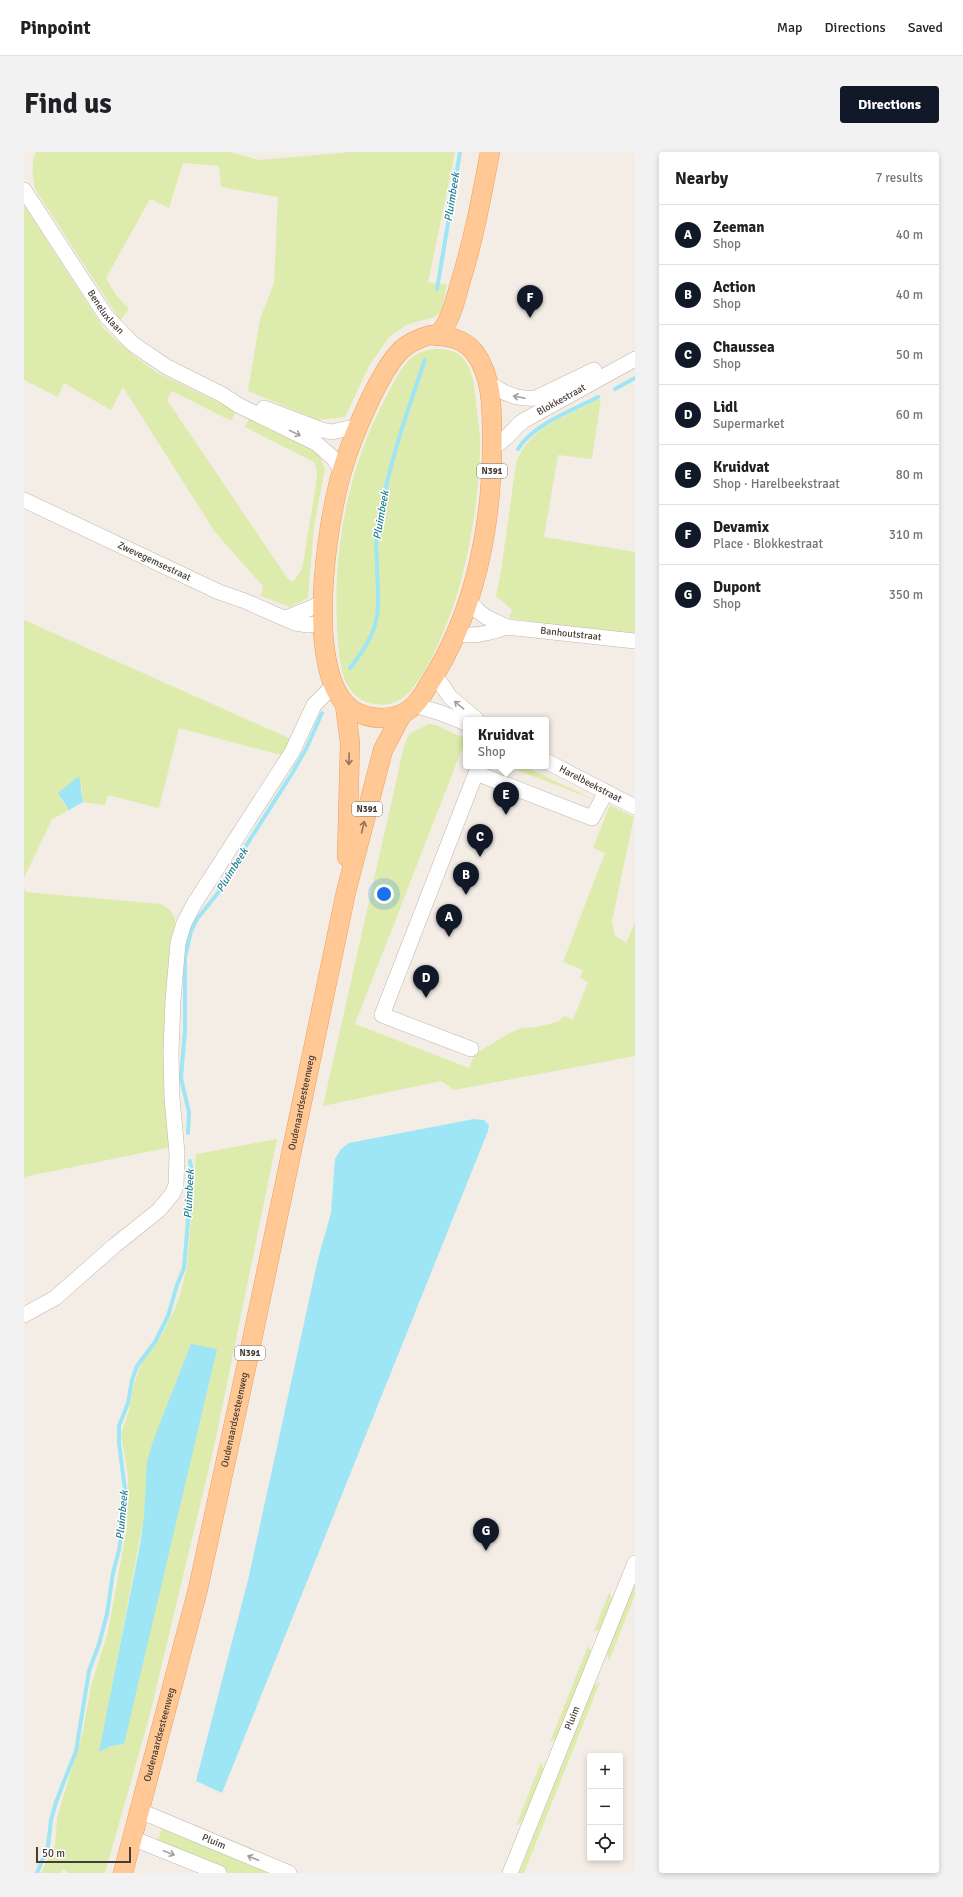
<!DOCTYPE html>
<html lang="en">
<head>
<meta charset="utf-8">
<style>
  :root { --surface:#fff; --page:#f2f2f2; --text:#202124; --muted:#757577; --line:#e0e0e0; --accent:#111827 }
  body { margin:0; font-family:Signika,sans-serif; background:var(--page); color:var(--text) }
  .controls { position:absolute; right:12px; bottom:12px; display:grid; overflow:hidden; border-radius:4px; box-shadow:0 2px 6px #0003 }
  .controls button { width:36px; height:36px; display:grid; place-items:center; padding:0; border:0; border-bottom:1px solid var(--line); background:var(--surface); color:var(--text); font:20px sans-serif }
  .scale { position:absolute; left:12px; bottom:10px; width:95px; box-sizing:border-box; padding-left:4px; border:2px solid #473c35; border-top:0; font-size:11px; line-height:14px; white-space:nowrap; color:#473c35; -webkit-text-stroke:3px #fff; paint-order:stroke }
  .you { position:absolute; left:360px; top:742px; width:14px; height:14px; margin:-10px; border:3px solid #fff; border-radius:50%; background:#1a73e8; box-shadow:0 0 0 6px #1a73e833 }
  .badge { display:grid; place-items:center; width:26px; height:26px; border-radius:50%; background:var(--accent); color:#fff; font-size:13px; font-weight:700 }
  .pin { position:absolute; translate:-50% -33px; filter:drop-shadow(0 1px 2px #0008) }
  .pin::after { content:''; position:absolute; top:21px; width:14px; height:12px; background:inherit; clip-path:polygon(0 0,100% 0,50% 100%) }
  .popup { position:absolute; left:439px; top:565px; width:86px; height:52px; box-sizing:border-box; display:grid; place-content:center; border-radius:4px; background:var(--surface); filter:drop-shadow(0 1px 3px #0005); font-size:13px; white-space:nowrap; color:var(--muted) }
  .popup b { font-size:15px; color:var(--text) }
  .popup::after { content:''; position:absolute; left:50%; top:100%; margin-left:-8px; border:8px solid transparent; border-top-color:var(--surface) }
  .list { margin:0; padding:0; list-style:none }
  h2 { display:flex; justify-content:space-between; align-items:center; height:52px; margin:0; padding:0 16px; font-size:17px }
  h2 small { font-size:13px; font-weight:400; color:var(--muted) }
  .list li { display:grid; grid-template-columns:26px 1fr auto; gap:12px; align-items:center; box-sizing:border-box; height:60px; padding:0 16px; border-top:1px solid var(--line) }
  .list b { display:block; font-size:15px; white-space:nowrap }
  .list p { margin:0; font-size:13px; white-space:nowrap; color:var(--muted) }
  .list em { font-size:13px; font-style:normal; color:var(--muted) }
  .icon { flex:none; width:22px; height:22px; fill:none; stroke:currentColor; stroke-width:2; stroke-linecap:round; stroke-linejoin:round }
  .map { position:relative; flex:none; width:611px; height:1721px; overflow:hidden; border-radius:4px }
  header { display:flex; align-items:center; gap:24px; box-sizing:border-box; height:56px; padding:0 20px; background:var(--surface); border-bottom:1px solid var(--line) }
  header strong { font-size:19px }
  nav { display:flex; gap:22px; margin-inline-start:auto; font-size:14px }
  .intro { display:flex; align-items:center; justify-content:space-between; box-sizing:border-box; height:96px; padding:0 24px }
  h1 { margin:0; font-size:28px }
  .button { padding:10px 18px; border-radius:4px; background:var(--accent); color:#fff; font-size:14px; font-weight:700 }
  main { display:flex; gap:24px; padding:0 24px }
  aside { flex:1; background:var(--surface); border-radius:4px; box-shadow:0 2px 6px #0003 }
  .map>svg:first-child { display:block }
  .green { fill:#ddebac; fill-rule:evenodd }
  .water { fill:#9ee5f5 }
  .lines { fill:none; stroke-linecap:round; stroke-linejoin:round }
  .stream { stroke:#9ee5f5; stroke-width:4 }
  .minor-casing { stroke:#c3b5ab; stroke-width:16 }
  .major-casing { stroke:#eba05d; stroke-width:20 }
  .minor { stroke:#fff; stroke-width:15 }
  .major { stroke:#ffc894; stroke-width:19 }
  .oneway { stroke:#a39e9a }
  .oneway2 { stroke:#91745b }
  .labels { text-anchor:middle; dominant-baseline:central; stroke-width:3; stroke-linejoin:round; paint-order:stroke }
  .shield { fill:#fff; stroke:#7e7672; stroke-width:1 }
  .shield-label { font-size:9px; font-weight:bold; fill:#473c35 }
  .street-label { font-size:10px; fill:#473c35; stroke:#fff }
  .water-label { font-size:11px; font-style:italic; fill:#238198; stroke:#fff }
</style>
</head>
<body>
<header>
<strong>Pinpoint</strong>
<nav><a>Map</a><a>Directions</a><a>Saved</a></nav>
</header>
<div class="intro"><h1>Find us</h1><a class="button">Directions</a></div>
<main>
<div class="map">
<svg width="611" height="1721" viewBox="0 0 611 1721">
  <rect width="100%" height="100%" fill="#f4ede6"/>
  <path class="green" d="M12,0H207L235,8L327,0H431L404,131L423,132L418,159L411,165L384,172L366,184L346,212L321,265L294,268L224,239L236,167L250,131L254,45L197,35L195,14L159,11L145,56L126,47L82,126L92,143L105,157L96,168L11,37C9,26 6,11 12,0Z
    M0,53L80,177L109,203L132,220L212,259L207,269L148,239L143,248L264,427L269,430L278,417L292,333L293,320L290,310L221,275L226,264L293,298L301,317L290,375L284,446L266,455L237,444L239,434L191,380L99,235L87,258L40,231L34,245L0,228Z
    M410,197C419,197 427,198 434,202C449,212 451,236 452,251C453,264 456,276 456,289C456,339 446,404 430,452C420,480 407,513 388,537C374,556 347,558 330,542C321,533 318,520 316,508C305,418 319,324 363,243C375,221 383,200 410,197Z
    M577,246L568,307L534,303L520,385L611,400V485L485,466L488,458L472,444L477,419L492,312C502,276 547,262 577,246Z
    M0,468L267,587L257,603L155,576L135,656L84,643L81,653L59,650L58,635L36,646L45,658L28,667L0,726Z
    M405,572L414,574L442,587V598L438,597L331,872L445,916L451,902L482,883L497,876L513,875L533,870L541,864L549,868L564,830L556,826L559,818L539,810L581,701L569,696L586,653L610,665L588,769L591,784L602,791L611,771V904L430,938L417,929L299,954L380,594L385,582Z
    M483,614H499L571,648Z
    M0,732L1,740L137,752L145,757L151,765L147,995L0,1025Z
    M253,987L190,1295L125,1566L81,1721H44L39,1717L37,1721H17L31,1693L33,1666L59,1579L67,1534L84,1480L103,1375L104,1324L97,1282L105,1258L109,1235L117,1212L137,1184L150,1159L156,1143L163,1114L172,1002ZM120,1365L100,1592L87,1594L76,1599Z
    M611,1428V1443L585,1509L583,1499Z
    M585,1441L588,1446L577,1477L570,1479Z
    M564,1494L567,1499L533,1586L526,1590Z
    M576,1530L500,1721H495L569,1534Z
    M517,1610L520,1618L500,1668L492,1674Z
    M138,1677L247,1721H204L132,1692Z"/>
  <path class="water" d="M55,624L59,650L45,658L34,641Z
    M450,967L460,968L465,973L464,979L198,1641L172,1629L224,1428L294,1107L307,1061L311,1007L317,997L325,991Z
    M167,1192L193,1197L100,1592L87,1594L75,1600L116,1393L120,1365L123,1310L129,1289Z"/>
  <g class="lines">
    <path class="stream" d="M413,137L436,0
      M591,237L611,226
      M494,297C508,273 549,258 574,245
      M326,516C358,476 355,462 353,414C353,404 351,393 353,384C361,323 381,265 401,208
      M164,981L165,960L157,926L161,878V805L167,779L173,767L194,741L220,697L267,623L282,597L298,561
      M13,1721L24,1694L27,1668L32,1650L52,1599L65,1519L75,1492L83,1462L89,1421L95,1398L100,1364L101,1338L95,1291V1274L104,1251L108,1228L113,1214L131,1190L144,1164L153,1133L160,1116L168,1021L166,1009"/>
    <g class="minor-casing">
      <g id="minor">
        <path id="s1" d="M0,38L82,164L109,192L143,215L199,243L214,253L292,291L309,306L318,319"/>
        <path d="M464,233C470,233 472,236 476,238C488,245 498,247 512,246L570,218"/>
        <path d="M240,256L298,278L308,280L334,274"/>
        <path id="s2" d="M468,294C480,292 489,276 499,269L611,207"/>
        <path id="s3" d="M0,348L195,440L221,449L271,471L284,473L299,471"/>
        <path id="s4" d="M443,450L448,452L454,459L462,465L483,475L611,489"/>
        <path d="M262,466L287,456L300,449"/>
        <path d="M431,481C446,486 469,480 483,475"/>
        <path d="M411,523L426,545L453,568"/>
        <path d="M391,553L417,561L442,571"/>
        <path id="s5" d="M522,609L611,655"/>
        <path d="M447,897L358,863L452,621L568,666L582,640"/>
        <path d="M0,1163L31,1146L90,1094L135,1058L149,1041L152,1033L153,1001L148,946L147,900L149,848L154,791L160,771L170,752L268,600L290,553L309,534"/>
        <path id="s6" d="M116,1659L265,1721"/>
        <path d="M108,1686L195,1721"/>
        <path id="s7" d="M486,1721L611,1411"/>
      </g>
    </g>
    <g class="major-casing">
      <g id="major">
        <path d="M406,183C423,184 440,186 451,201C468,224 468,256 468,284C469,369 452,460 405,532C400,541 394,551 386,557C371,569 346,568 330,559C278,527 303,370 318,319C327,288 355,219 378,197C386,190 396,186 406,183Z"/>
        <path d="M413,184C428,168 431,148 437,128C450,86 458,43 466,0"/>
        <path d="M321,553L326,591L323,705"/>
        <path id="s8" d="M99,1721L174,1437L227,1193L322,740L359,598L378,562"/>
      </g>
    </g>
    <use href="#minor" class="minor"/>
    <use href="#major" class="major"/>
  </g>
  <defs><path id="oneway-shaft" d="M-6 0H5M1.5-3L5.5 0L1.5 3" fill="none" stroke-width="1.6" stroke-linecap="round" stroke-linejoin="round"/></defs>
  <g class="oneway">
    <use href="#oneway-shaft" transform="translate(495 245) rotate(-168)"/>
    <use href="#oneway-shaft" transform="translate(271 281) rotate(26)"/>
    <use href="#oneway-shaft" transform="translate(435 553) rotate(-140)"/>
    <use href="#oneway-shaft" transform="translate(145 1701) rotate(22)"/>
    <use href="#oneway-shaft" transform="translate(229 1706) rotate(-157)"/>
  </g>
  <g class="oneway2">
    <use href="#oneway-shaft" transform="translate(325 607) rotate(92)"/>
    <use href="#oneway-shaft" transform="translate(339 675) rotate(-76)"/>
  </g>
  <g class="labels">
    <g class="shield">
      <rect x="453" y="312" width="30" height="14" rx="3"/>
      <rect x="328" y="650" width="30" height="14" rx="3"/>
      <rect x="211" y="1194" width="30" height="14" rx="3"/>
    </g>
    <g class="shield-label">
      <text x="468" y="319">N391</text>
      <text x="343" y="657">N391</text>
      <text x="226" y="1201">N391</text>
    </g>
    <g class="street-label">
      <text stroke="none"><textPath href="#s1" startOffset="147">Beneluxlaan</textPath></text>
      <text stroke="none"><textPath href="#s2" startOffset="84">Blokkestraat</textPath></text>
      <text stroke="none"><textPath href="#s3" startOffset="144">Zwevegemsestraat</textPath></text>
      <text stroke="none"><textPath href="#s4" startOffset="112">Banhoutstraat</textPath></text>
      <text stroke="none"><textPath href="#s5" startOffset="50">Harelbeekstraat</textPath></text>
      <text stroke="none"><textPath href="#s8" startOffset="791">Oudenaardsesteenweg</textPath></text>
      <text stroke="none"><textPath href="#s8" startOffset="467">Oudenaardsesteenweg</textPath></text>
      <text stroke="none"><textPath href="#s7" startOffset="167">Pluim</textPath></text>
      <text stroke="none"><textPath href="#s8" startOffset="143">Oudenaardsesteenweg</textPath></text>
      <text stroke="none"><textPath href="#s6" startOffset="80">Pluim</textPath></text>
    </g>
    <g class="water-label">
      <text transform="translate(428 45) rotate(-81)">Pluimbeek</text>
      <text transform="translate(357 363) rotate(-80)">Pluimbeek</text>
      <text transform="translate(208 718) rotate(-58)">Pluimbeek</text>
      <text transform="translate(165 1042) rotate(-87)">Pluimbeek</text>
      <text transform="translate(98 1363) rotate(-85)">Pluimbeek</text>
    </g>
  </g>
</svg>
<div class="controls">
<button>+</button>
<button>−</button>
<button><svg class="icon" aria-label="locate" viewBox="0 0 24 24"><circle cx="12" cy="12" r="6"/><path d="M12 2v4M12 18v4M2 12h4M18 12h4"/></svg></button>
</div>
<div class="scale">50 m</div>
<div class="you"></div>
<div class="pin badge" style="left:425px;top:785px">A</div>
<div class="pin badge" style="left:442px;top:743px">B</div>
<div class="pin badge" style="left:456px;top:705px">C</div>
<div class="pin badge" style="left:402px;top:846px">D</div>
<div class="pin badge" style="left:482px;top:663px">E</div>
<div class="popup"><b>Kruidvat</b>Shop</div>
<div class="pin badge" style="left:506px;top:166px">F</div>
<div class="pin badge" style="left:462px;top:1399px">G</div>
</div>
<aside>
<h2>Nearby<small>7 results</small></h2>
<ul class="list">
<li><span class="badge">A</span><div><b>Zeeman</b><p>Shop</p></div><em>40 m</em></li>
<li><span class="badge">B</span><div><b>Action</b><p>Shop</p></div><em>40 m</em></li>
<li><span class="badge">C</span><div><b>Chaussea</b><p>Shop</p></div><em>50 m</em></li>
<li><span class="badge">D</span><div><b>Lidl</b><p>Supermarket</p></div><em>60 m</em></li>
<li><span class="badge">E</span><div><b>Kruidvat</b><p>Shop · Harelbeekstraat</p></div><em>80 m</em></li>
<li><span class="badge">F</span><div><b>Devamix</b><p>Place · Blokkestraat</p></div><em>310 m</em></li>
<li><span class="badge">G</span><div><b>Dupont</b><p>Shop</p></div><em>350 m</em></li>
</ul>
</aside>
</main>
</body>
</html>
